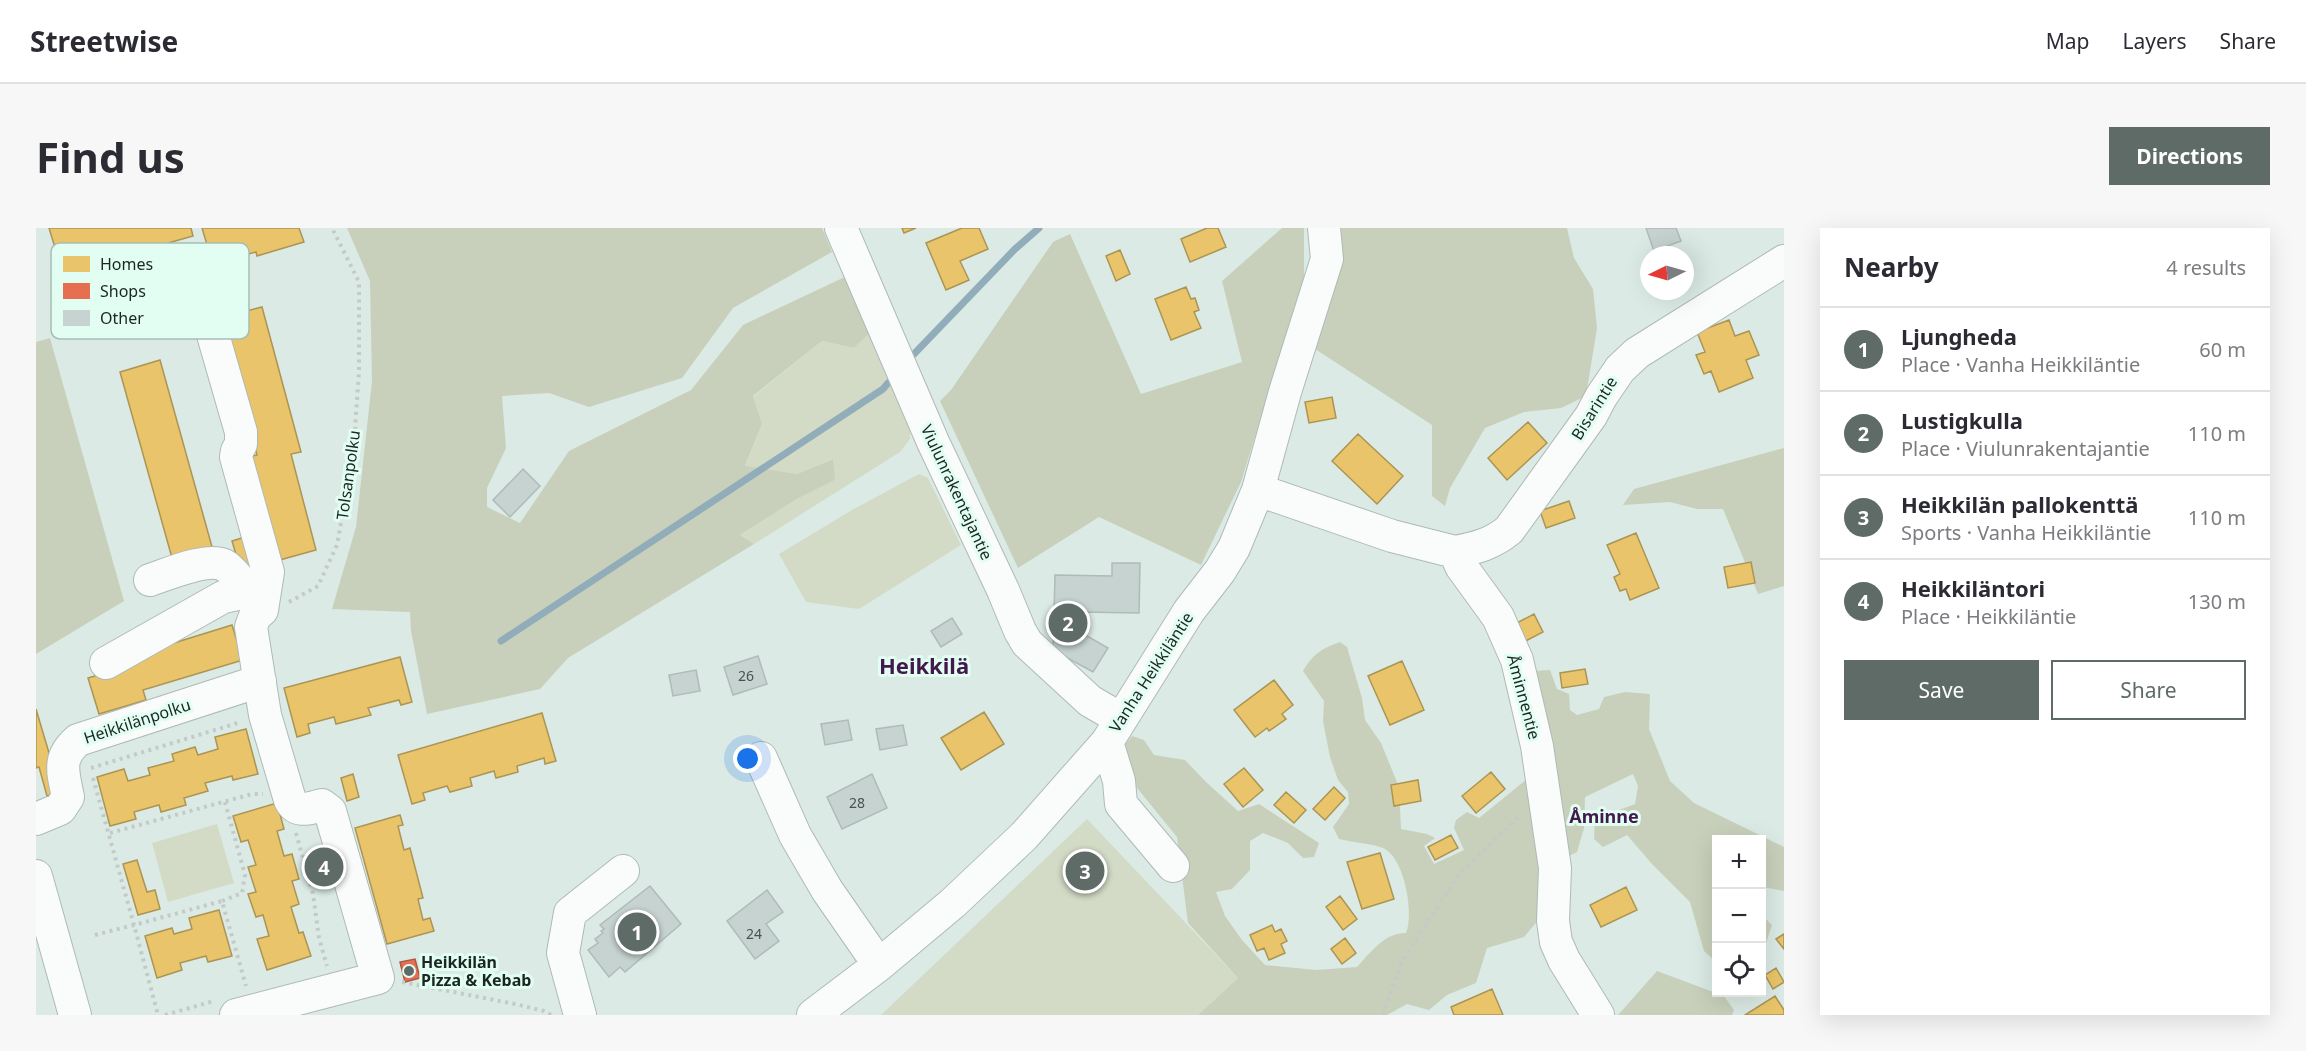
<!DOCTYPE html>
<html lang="en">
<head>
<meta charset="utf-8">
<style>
  :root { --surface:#fff; --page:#f7f7f7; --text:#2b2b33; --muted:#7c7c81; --line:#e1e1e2; --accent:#5e6b66 }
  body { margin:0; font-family:"Noto Sans",sans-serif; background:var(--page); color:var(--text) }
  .controls { position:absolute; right:18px; bottom:18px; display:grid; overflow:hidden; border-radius:0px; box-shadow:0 6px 24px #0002 }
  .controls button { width:54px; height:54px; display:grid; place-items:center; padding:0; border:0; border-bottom:2px solid var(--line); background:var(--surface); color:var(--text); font:30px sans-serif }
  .compass { position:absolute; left:1604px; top:18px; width:54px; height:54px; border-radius:50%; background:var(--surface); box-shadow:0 6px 24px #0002; rotate:265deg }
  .you { position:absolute; left:712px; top:531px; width:21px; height:21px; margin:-15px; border:4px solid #fff; border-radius:50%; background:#1a73e8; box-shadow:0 0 0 9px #1a73e833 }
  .badge { display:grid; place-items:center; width:39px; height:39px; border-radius:50%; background:var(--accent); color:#fff; font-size:20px; font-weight:700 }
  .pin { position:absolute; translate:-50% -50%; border:3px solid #fff; box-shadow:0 2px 6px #0006 }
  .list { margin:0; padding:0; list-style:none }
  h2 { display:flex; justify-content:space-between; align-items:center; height:78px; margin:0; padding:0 24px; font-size:26px }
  h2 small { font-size:20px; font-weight:400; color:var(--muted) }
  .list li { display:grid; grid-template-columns:39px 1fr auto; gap:18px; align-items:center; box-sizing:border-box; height:84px; padding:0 24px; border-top:2px solid var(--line) }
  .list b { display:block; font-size:22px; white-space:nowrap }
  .list p { margin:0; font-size:20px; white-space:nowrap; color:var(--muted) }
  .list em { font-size:20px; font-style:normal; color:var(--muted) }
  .actions { display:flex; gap:12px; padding:18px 24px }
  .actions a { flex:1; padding:14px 0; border:2px solid var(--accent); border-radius:0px; text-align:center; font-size:21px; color:var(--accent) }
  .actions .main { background:var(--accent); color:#fff }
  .icon { flex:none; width:33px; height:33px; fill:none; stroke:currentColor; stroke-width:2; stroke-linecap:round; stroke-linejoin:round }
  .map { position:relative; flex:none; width:1748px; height:787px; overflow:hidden; border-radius:0px }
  header { display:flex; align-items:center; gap:36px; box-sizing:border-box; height:84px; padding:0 30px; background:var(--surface); border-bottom:2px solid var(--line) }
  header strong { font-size:28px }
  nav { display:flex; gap:33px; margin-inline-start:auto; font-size:21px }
  .intro { display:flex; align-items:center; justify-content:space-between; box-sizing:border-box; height:144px; padding:0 36px }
  h1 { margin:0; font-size:42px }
  .button { padding:15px 27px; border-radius:0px; background:var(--accent); color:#fff; font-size:21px; font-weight:700 }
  main { display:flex; gap:36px; padding:0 36px }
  aside { flex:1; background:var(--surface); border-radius:0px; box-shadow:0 6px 24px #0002 }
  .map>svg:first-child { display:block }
  .green { fill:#d3dbc7 }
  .forest { fill:#c8d0bb }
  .homes { fill:#e9c46a; stroke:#ab9554; stroke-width:1.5 }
  .shops { fill:#e76f51; stroke:#aa5943; stroke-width:1.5 }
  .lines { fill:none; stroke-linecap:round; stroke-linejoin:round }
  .stream { stroke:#90adb9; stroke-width:7 }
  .building { fill:#c6d3d1; stroke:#afbbb9; stroke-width:1.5 }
  .minor-casing { stroke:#aebab6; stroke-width:34 }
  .path { stroke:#c4cac7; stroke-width:4; stroke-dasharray:3 4.5; stroke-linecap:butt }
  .minor { stroke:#fafcfb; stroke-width:32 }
  .poi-dot { fill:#5e6b66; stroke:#e2fef3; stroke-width:2 }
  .labels { text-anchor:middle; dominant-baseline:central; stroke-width:6; stroke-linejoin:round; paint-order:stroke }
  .number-label { font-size:14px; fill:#485350 }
  .street-label { font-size:16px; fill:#1b2622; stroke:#e2fef3 }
  .poi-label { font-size:16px; font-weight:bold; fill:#1b2622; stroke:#e2fef3; text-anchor:start }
  .neighbourhood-label { font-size:18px; font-weight:bold; fill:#43184b; stroke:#e2fef3 }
  .district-label { font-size:22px; font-weight:bold; fill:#43184b; stroke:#e2fef3 }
  .key { fill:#e2fef3; stroke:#a6bdb4; stroke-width:1.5 }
  .key-label { font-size:16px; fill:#1b2622 }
</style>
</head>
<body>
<header>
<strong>Streetwise</strong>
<nav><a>Map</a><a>Layers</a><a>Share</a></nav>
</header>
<div class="intro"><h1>Find us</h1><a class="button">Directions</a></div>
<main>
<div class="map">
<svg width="1748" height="787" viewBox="0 0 1748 787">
  <rect width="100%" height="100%" fill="#dbeae5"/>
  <path class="green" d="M837,102L875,185L874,211L864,224L718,316L704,307L761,271L799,252L796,231L761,246L709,239L726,196L717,169L786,113L818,120Z
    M883,246L892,250L925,317L823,381L770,374L743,326L816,282Z
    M1051,591L1202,750L1162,787H845Z
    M181,596L198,655L132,674L116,615Z"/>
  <path class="forest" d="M311,0H786L796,24L697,80L646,150L553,179L513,165L466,168L470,220L451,260V279L484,295L533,223L655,162L707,97L813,47L837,102L818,120L786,113L717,168L726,196L709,238L761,246L797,231L799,252L761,271L704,307L718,316L532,430L504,461L391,486L375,403L374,384L296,381L320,299L336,153L334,53Z
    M1246,0H1268V48L1205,254L1165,337L1063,289L982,340L904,173L915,162L1017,14L1034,6L1105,166L1206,134L1186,53Z
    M1301,0H1531L1538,30L1557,61L1561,100L1550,168L1525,180L1488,184L1449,200L1414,260L1409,278L1396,268V197L1276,119Z
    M14,110L88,373L0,426V114Z
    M1748,220V358L1722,366L1687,281H1661L1634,274L1587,277L1598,261Z
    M1304,414L1311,419L1326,470L1329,492L1345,515L1363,559L1365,601L1391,606L1399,610L1388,618L1398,636L1428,622L1418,600L1420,592L1431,584L1443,590L1497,546L1498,443L1514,442L1521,461L1533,466L1534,482L1541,487L1563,481L1568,469L1589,464L1614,466L1613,501L1634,553L1658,575L1748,619V663L1726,659V612H1680V734L1668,723L1654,674L1616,636L1591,607L1567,619L1558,611L1559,591L1599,576L1602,558L1597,546L1549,569L1548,600L1541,624L1504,642V690L1488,709L1451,720L1440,755L1411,767L1393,782L1371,776L1351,787H1162L1202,750L1152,695L1141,609L1093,550L1087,519L1096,508L1108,512L1118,527L1149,532L1170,554L1202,583L1223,576L1283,615L1278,629L1267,630L1252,615L1227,605L1214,613V642L1196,661L1180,664L1189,688L1206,712L1229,737L1280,742L1321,739C1335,724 1348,705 1370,705C1378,685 1369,633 1349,621C1340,616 1314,614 1303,611L1297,599L1313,576L1312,564L1302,552L1294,529L1287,493L1288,473L1267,443C1278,425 1285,421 1304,414Z
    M1726,687L1736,697L1730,715L1726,713Z
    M1621,743L1688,768L1698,782L1696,787H1582Z"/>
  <path class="homes" d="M13,0H155L157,8L97,25L96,22L82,26L83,29L67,34L66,30L53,33L55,38L27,46Z
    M166,0H263L268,14L221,28L220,24L205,28L206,32L178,40Z
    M866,0H880L868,5Z
    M926,0H943L952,21L924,33L933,52L910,62L890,15Z
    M1171,0H1182L1190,19L1154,34L1145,11Z
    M1084,22L1094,46L1080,53L1070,28Z
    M1150,59L1155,71L1159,70L1163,82L1158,84L1165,100L1135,112L1119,71Z
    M226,79L265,224L255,226L280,322L240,333L212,229L221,227L184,90Z
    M1693,92L1699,108L1713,103L1723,127L1710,132L1717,150L1683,164L1675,143L1668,146L1660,127L1669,124L1661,104Z
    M124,132L178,326L138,337L84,144Z
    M1296,169L1300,190L1273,195L1269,174Z
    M1492,194L1511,215L1471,252L1452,230Z
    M1322,206L1367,248L1341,276L1296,233Z
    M1533,273L1539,290L1510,300L1504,283Z
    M1600,305L1623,360L1594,372L1590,361L1584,363L1578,349L1584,346L1571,317Z
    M209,309L217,336L204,340L196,313Z
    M1715,334L1719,355L1692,360L1688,339Z
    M1498,386L1507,404L1486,415L1477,397Z
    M196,397L207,432L107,462L110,472L63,486L52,450L99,436L96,428Z
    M364,429L376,474L365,477L363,472L332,480L335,487L300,496L298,489L272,496L274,505L261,509L248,460Z
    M1366,433L1388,482L1354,497L1332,448Z
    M1549,441L1552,456L1526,460L1524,445Z
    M1238,452L1257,477L1246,486L1250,491L1233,503L1231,500L1219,509L1198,482Z
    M0,481L16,535L21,565L11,568L3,539L0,540Z
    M948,484L968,516L925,542L905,510Z
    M506,485L520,533L509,536L508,530L481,538L482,544L460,550L458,543L434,550L436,558L414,564L411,558L387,565L389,572L376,576L362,527Z
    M210,501L222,546L197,552L196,548L169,555L172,563L148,570L150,577L125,584L123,577L98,584L100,591L74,598L61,549L88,541L92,553L114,547L112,540L138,533L136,526L159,519L162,527L182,521L179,509Z
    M1208,540L1227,562L1207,579L1188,556Z
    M1455,544L1469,561L1440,585L1426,568Z
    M317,546L323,569L311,573L305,550Z
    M1382,552L1385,573L1358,578L1355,557Z
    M1298,559L1309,570L1289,592L1277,581Z
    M1250,564L1270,582L1258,595L1238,577Z
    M241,575L248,601L241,603L248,628L256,626L263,651L256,653L263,676L255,679L263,705L267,704L275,728L231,742L221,711L233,708L227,687L220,689L212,666L220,664L212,639L220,637L212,612L205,614L197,588Z
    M364,587L367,597L362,598L368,622L374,620L387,670L382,671L387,692L394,690L398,703L351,716L319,600Z
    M1415,607L1422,620L1399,632L1392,619Z
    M1344,625L1358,671L1326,681L1311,634Z
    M101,632L111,664L119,662L124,681L102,687L87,636Z
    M1590,659L1601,682L1565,699L1554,677Z
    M1304,668L1321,691L1307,702L1290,679Z
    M183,682L196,728L172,734L170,728L144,735L146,742L121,750L109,708L136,700L138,706L156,701L153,690Z
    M1236,697L1239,704L1245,701L1251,713L1245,716L1249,725L1233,732L1228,720L1221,723L1214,707Z
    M1748,706V721L1740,711Z
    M1309,710L1320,725L1306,736L1295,721Z
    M1740,740L1748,754L1737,761L1729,747Z
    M1456,761L1467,787H1418L1415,779Z
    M1739,768L1748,782V787H1709Z"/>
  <path class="shops" d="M379,731L384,750L369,754L364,734Z"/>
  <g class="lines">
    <path class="stream" d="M878,126L979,21L1003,0
      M465,413L847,161L852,155"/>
  </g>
  <path class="building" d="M1610,0H1640L1645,13L1618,23Z
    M487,241L504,258L474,289L457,272Z
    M1076,335H1104L1103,385L1046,384V405L1072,420L1057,444L1017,422L1019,347L1076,348Z
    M916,390L926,406L905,419L895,403Z
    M722,428L731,456L697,467L688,439Z
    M660,442L664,463L637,468L633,447Z
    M812,492L816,512L789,517L785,496Z
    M867,497L871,517L844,522L840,501Z
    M836,546L851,580L806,601L791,569Z
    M614,658L645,696L589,744L584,739L573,749L552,722L562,715L559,711L567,705L565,703L568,701L564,697Z
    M731,662L747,684L730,696L743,713L719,731L691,693Z"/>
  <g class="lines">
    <g class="minor-casing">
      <path id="minor" d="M805,0L897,214L967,362L984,403L991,415L1054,473L1085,491
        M173,93L205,204V216L201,223L200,229L232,344L226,382
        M1222,262L1356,308L1419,324L1425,338L1462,389L1481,432L1501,518L1519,640L1517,693L1520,714L1528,732L1562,787
        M1419,324C1440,320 1456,316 1473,302L1555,188L1565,169L1584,141L1601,125L1748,33
        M114,352C132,346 171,329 188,337C199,343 214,367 222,377
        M70,435L187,369L211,364
        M1071,514L1083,553L1085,576L1137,638
        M725,530L759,607L791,662L843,737
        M0,591L24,581L32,569C27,544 21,530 42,512L224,453
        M0,648L39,787
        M200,787L342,750L294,583L286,577C274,580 261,586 254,572L229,487L215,399L219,388L226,382
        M544,787L527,725L534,685L587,643
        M777,787L843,737L917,675L988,608L1071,514L1153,383L1184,343L1198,320L1222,262L1249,164L1291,31L1288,0"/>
    </g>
    <path class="path" d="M253,374L282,358L301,317L317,229L323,144V54L296,0
      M55,540L205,494
      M57,550L98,697L186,673L210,758
      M74,605L216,566H227
      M260,605L277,666L283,710L291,738
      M186,673L206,665L209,647L189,574
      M59,707L98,697L122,787
      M366,754L479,776L508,783L515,787
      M129,787L178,773
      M1347,787L1365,735L1423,646L1486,586"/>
    <use href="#minor" class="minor"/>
  </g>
  <circle class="poi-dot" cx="373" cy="743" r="6"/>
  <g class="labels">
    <g class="number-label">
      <text x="710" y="447">26</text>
      <text x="821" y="574">28</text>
      <text x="718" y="705">24</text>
    </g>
    <g class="street-label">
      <text transform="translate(1558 180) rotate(-58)">Bisarintie</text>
      <text transform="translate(312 247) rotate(-82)">Tolsanpolku</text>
      <text transform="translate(921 264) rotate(65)">Viulunrakentajantie</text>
      <text transform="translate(1115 444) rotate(-57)">Vanha Heikkiläntie</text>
      <text transform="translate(1488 469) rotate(75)">Åminnentie</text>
      <text transform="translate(101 493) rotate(-18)">Heikkilänpolku</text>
    </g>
    <g class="poi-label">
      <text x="385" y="734">Heikkilän<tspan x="385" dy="18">Pizza &amp; Kebab</tspan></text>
    </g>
    <g class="neighbourhood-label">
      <text x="1568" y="588">Åminne</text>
    </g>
    <g class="district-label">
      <text x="888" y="437">Heikkilä</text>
    </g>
  </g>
  <rect x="15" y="15" width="198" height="96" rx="9" class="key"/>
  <rect x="27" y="28" width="27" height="16" fill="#e9c46a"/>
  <rect x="27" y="55" width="27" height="16" fill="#e76f51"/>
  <rect x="27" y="82" width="27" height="16" fill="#c6d3d1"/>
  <g class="key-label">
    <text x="64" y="42">Homes</text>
    <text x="64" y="69">Shops</text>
    <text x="64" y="96">Other</text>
  </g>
</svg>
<div class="controls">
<button>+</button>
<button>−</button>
<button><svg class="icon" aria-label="locate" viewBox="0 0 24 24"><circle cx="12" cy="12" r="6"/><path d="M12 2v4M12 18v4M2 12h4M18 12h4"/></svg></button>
</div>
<svg class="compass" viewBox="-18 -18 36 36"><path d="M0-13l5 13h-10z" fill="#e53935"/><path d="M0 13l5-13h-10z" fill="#7c7c81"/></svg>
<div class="you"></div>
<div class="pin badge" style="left:601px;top:704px">1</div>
<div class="pin badge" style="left:1032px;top:395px">2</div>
<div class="pin badge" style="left:1049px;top:643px">3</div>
<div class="pin badge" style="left:288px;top:639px">4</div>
</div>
<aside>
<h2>Nearby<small>4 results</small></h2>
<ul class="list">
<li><span class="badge">1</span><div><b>Ljungheda</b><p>Place · Vanha Heikkiläntie</p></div><em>60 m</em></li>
<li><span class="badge">2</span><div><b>Lustigkulla</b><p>Place · Viulunrakentajantie</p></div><em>110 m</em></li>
<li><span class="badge">3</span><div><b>Heikkilän pallokenttä</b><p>Sports · Vanha Heikkiläntie</p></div><em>110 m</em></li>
<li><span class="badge">4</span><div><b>Heikkiläntori</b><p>Place · Heikkiläntie</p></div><em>130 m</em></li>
</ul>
<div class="actions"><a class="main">Save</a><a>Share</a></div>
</aside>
</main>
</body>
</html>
